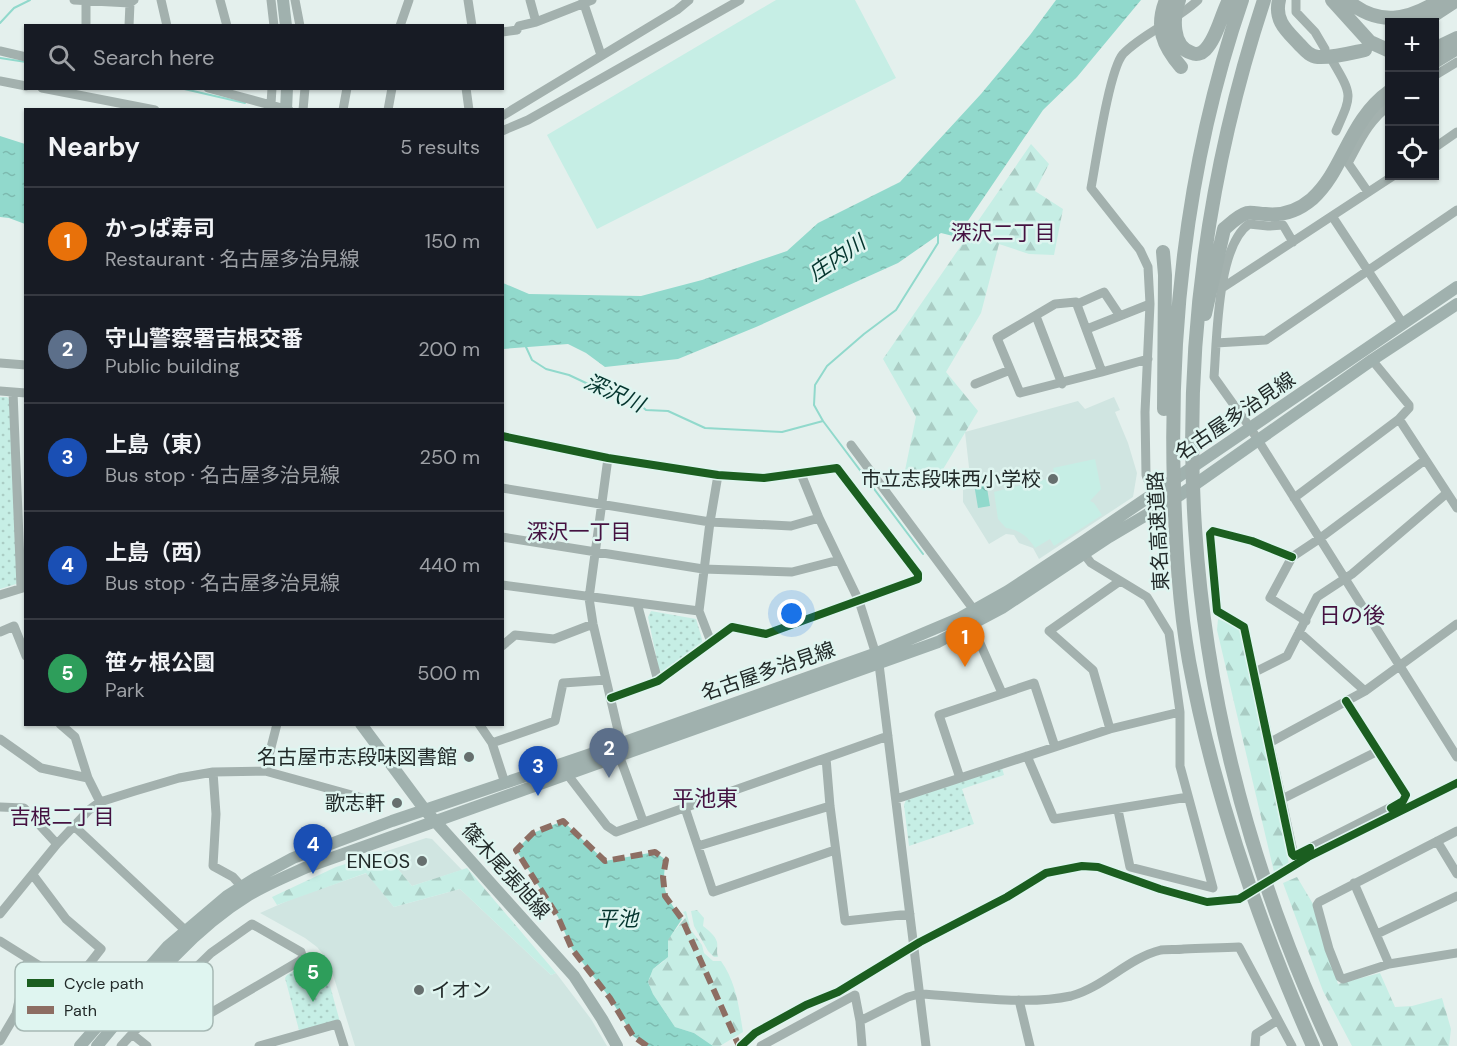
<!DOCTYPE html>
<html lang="en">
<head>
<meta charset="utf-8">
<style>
  :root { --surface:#171b24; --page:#242831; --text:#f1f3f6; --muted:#9ea1a6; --line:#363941; --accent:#1a73e8 }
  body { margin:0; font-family:"DM Sans","Noto Sans JP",sans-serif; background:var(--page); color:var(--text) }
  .controls { position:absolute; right:18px; top:18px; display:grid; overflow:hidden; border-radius:0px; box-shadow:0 2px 4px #0004 }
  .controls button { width:54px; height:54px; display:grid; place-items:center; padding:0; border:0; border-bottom:2px solid var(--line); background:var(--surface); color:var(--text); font:30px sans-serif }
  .you { position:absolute; left:792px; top:614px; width:21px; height:21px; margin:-15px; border:4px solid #fff; border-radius:50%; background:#1a73e8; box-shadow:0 0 0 9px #1a73e833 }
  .badge { display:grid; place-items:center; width:39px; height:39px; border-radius:50%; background:var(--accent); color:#fff; font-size:20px; font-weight:700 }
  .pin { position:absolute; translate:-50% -50px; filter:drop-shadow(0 2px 3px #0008) }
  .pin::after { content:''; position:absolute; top:32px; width:21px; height:18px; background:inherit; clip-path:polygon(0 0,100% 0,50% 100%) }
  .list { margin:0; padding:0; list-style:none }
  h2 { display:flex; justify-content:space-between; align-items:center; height:78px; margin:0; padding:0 24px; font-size:26px }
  h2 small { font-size:20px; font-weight:400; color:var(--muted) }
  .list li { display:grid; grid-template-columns:39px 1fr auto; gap:18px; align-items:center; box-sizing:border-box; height:108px; padding:0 24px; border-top:2px solid var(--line) }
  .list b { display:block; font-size:22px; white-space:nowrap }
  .list p { margin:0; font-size:20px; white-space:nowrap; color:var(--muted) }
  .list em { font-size:20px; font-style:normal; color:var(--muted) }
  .icon { flex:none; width:33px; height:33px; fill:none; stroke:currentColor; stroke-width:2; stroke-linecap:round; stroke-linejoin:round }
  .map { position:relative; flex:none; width:1457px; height:1046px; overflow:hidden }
  .search { position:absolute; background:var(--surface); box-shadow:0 2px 4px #0004; left:24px; top:24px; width:480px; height:66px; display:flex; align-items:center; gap:15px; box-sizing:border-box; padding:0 21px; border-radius:0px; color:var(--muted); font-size:22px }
  .panel { position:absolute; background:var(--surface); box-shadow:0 2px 4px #0004; left:24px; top:108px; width:480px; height:618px; border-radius:0px }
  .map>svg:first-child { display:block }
  .built { fill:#d0e5e1 }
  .green { fill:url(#green-dots) }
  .forest { fill:url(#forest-firs) }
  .pitch { fill:#c6eee5 }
  .water { fill:url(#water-ripples) }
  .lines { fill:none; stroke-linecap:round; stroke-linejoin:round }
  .stream { stroke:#91d9cc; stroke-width:2 }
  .minor { stroke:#a3b1ae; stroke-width:9 }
  .major { stroke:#a0b1ae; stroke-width:12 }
  .highway { stroke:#a0afac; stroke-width:14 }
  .quiet { stroke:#8d6e63; stroke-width:6; stroke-dasharray:12 6; stroke-linecap:butt }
  .cycleway-casing { stroke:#dff5f0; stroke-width:11 }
  .cycleway { stroke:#1b5e20; stroke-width:8 }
  .poi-dot { fill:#666f6e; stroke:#dff5f0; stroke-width:2 }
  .labels { text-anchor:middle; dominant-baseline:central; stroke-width:5; stroke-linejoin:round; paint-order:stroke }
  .street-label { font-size:20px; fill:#222a29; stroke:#dff5f0 }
  .poi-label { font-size:20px; fill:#222a29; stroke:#dff5f0; text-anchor:end }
  .neighbourhood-label { font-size:21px; fill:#451241; stroke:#dff5f0 }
  .water-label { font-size:21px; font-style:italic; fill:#04352e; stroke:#dff5f0 }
  .quarter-label { font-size:22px; fill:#451241; stroke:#dff5f0 }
  .key { fill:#dff5f0; stroke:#a6b8b4; stroke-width:1.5 }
  .key-label { font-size:16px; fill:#222a29 }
</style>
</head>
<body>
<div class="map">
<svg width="1457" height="1046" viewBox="0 0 1457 1046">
  <defs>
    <pattern id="green-dots" width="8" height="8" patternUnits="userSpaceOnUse" patternTransform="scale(1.5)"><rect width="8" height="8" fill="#c6eee5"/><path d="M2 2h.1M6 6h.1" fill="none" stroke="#aaccc4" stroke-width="1.8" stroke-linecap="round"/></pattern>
    <pattern id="forest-firs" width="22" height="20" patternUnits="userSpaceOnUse" patternTransform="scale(1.5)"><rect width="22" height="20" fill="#c6eee5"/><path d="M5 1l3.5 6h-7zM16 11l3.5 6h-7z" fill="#aaccc4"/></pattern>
    <pattern id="water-ripples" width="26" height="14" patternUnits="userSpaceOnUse" patternTransform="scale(1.5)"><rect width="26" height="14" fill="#91d9cc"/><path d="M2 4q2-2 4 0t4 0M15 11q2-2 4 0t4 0" fill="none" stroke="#7dbaaf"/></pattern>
  </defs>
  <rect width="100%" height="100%" fill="#e4f0ed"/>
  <path class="built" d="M1114,397L1120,410L1115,412L1128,443L1137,473L1133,497L1039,559L1033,548L1019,543L1014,535L1006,534L989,544L963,502V490L971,485L965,432L1078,401L1085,409Z
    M426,838L432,839L462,870L412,886L384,852Z
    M367,873L394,907L460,889L551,975L556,973L591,1019L607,1046H355L334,978L326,958L317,947L305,938L260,913L294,898Z"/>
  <path class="green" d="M0,397H7L11,401L19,581L16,584L0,589Z
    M651,611L696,619L702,639V642L665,673L659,670L648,617Z
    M1002,768L1004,775L962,789L974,824L909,846L904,805L906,800Z
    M314,960L317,961L329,982L340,1022L299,1030L285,978L287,975Z"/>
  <path class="forest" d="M1031,144L1049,164L1035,191L1063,209L1054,255L1029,254L999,244L981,313L946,372L978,411L936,481L903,480L916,417L883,359Z
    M1218,619L1237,627L1242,631L1289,864L1274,872L1217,630Z
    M384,852L412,886L467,868L556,973L551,975L460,889L394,907L366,873L277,905L272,897L336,867Z
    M1297,877L1313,904L1338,984L1380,973L1395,1007L1412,1006L1442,998L1451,1029L1449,1046H1352L1323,991L1283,883Z
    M697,910L704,918L703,926C708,930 715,935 717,942C718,947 716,951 718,957H714L708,951L694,926L691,911Z
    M686,911L691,930L702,945L704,953L713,961H721C736,982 739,1007 743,1032L720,1046H713L694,1033L675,1027L653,994L648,982L653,969L664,961L667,940L686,917L683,912Z"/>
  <path class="pitch" d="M776,0H855L896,78L597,229L547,135Z
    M1095,459L1101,489L1090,501L1094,503L1102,515L1054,546L1050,539L1035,548C1028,536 1019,530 1006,528L998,519L994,492L1055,477L1053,468Z"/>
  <path class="water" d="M1056,0H1141L1077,77L1043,110L957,237L941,233L898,263L756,327L678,359L605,367L586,353L568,344L503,349V283L529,294L641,296L702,280L787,251L818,223L900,182L981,94L1030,35Z
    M0,136L25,144V224L9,218L0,217Z
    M985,476L990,506L978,508L973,478Z
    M563,821L605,861L655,852L666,860C661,890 665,895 682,919L668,940V957L653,969L648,982L653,994L675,1027L694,1033L713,1046H647L633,1036L610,998L572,949L558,917L516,850L533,833Z"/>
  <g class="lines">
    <path class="stream" d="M0,23L14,8L30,0
      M0,58L26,62
      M180,88L245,103
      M526,347L532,360L546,369L569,375L586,383L612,389L631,397L646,410L668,411L705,428L782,432L823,421L923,554
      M823,421L814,405L815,385L827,366L864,334L896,310L938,243V234"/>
    <path class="minor" d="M74,0L130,3L134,0
      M161,0L167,26
      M220,0L227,26
      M271,0L274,26
      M295,0L300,26
      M468,0L472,26
      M1296,0V12L1315,32L1325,49
      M583,1L601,55
      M536,22L592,0
      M86,26V0
      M129,26L130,3
      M400,26L409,0
      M502,32L517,30L519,26L536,22L530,0
      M0,51L26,57
      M1333,62C1353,96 1352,95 1336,131
      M1434,76L1457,62
      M0,81L26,86
      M42,88L155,110
      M208,88L289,110
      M466,88L469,110
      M271,104L272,88
      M303,110L305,88
      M343,110L347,88
      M388,110L392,88
      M502,116L677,10L689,0
      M502,131L528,120L740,0
      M1434,148L1457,132
      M1368,192L1348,163C1360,141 1369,120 1390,105
      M1332,216L1403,324
      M1293,242L1283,225L1268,226L1249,224C1217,246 1217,339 1214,377L1251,429L1457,757
      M1222,288L1393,176
      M1077,304L1104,292L1120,316
      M1036,316L1062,384
      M1087,329L1150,304
      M1216,343L1266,340L1457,210
      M0,363L26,365
      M1102,372L1020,393L997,338L1055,304L1076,302L1102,372L1148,359
      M975,384L1010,370
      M0,391L26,393
      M13,392L21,587
      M1399,419L1457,508
      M502,436L608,458L718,475L764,478L837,468L918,574V579L766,634L732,627L658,681L611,698
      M851,445L974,610
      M608,458L589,598L593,624L621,743
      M801,474L819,518L859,601L879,664L926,1046
      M502,488L710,522L791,526L819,518
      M1294,498L1399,419L1409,408V405L1372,360
      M1159,508L1146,475L1145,412L1150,304L1148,267L1140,250L1091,188C1096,162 1109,70 1123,54C1143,33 1176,21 1198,0
      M502,537L703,569L792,572L839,560
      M1084,554L1091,563L1147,597L1169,633L1180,712V766L1213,888L1130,867L1118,810
      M1292,557L1252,541L1213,531L1210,534L1217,611L1244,627L1294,856L1403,801L1406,795L1346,701
      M502,585L699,611
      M0,595L26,587
      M637,603L658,681
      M1306,621L1270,598L1292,557L1319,539L1425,460
      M972,625L1002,693
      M0,632L14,626L26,656
      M1299,632L1365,691
      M711,642L699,611L710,522L718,475
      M502,646L515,635L554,639L593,624
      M1253,673L1287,656L1317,597L1352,574L1447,493
      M60,724L75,737L88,778L100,802
      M479,724L492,743L505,783
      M1110,729L1093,670L1049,631L1120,581
      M0,739L41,768L88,778
      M492,743L555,721L563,683L606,680
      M1269,743L1365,691L1457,624
      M619,755L643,821
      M1027,756L1054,819L1188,797
      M826,758L830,806L845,921L910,914
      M265,771L277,724
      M213,772L216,814L213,866L233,877L242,887
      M567,774L607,826L616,832L888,736
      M960,778L939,715L1034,683L1055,747
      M896,799L1110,729L1180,712
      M1280,800L1378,751
      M0,807L24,808L57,844
      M685,808L713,892L835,850
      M74,826L185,930
      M1457,831L1319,902L1317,905L1329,949L1340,977L1343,979L1389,964L1457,953
      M1437,841L1457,874
      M698,846L830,806
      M33,875L66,919L101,949L72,986
      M1354,883L1389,964
      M0,914L57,844L89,810L100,802L135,791L179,778L213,772L265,771L377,802
      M1377,934L1457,896
      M0,941L72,986L109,1014
      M1019,1000L1030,1046
      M860,1021L908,997L919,994C965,996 1026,1006 1071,996C1104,987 1128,958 1161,950C1168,949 1176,950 1184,949C1202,948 1220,948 1239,947L1292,1046
      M132,1034L147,1046
      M0,1041L16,1014L28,959
      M121,1046L167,996L211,953L252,924L301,952L303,959L197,1021L167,996
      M259,1046L337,1024L344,1046
      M761,1046L855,995L860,1021L862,1046
      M1255,1046L1256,1034L1278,1020"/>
    <path class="major" d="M283,0L286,26
      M286,110L287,88
      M361,724L425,810L574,976L602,1019L617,1046
      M80,1046L168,946L227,896L254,879L293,858L392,821L591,754L877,653L960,618L1008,591L1084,541L1457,287
      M97,1046C143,991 187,933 249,895C267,884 287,876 307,867L938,642L1002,608L1109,537L1180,495L1372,360L1457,304"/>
    <path class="highway" d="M1166,0C1155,27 1163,46 1181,67
      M1179,0C1173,16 1171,47 1192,53C1196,55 1201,54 1205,50C1217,38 1221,15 1229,0
      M1242,0C1188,157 1169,324 1174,489C1176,547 1179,605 1189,661C1214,795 1258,922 1313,1046
      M1264,0C1148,353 1174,710 1331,1046
      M1279,0C1274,21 1287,31 1299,44C1305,50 1309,56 1318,57C1333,58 1351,53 1365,50
      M1332,0L1370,42L1390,51
      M1347,0C1378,27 1409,20 1440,0
      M1423,22L1457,0
      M1434,49L1457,38
      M1434,62L1457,48
      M1163,252L1165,275L1164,409
      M1205,314L1224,229C1230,224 1239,215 1247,213C1252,212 1260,214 1265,214C1283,216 1298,211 1312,199C1345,169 1348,121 1390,91"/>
    <path class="quiet" d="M647,1046L633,1036L610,998L572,949L558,917L516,850L533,833L563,821L605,861L655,852L666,860L663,877L665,896L682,919L739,1046"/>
    <g class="cycleway-casing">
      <path id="cycleway" d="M502,436L608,458L718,475L764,478L837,468L918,574V579L766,634L732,627L658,681L611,698
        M1292,557L1252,541L1213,531L1210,534L1217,611L1244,627L1292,854L1294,856L1310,848
        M1346,701L1406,795L1403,801L1391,808
        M741,1046L755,1033L806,1005L838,992L920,942L1007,897L1046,873L1082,866L1098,867L1160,889L1207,902L1239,899L1308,857L1457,783"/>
    </g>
    <use href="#cycleway" class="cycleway"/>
  </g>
  <g class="poi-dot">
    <circle cx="1053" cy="479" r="6"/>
    <circle cx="469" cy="757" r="6"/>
    <circle cx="397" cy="803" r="6"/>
    <circle cx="422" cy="861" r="6"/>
    <circle cx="419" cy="990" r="6"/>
  </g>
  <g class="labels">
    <g class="street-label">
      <text transform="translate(1235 416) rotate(-34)">名古屋多治見線</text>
      <text transform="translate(1158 531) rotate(-93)">東名高速道路</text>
      <text transform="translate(768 671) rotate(-19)">名古屋多治見線</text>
      <text transform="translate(506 871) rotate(48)">篠木尾張旭線</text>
    </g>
    <g class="poi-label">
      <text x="1041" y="479">市立志段味西小学校</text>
      <text x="457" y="757">名古屋市志段味図書館</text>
      <text x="385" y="803">歌志軒</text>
      <text x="410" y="861">ENEOS</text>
      <text x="431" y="990" text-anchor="start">イオン</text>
    </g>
    <g class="neighbourhood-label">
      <text x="1003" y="233">深沢二丁目</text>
      <text x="579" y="532">深沢一丁目</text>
      <text x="62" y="817">吉根二丁目</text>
    </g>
    <g class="water-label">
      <text transform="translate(837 258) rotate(-34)">庄内川</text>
      <text transform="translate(614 393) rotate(24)">深沢川</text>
      <text x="617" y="919">平池</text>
    </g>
    <g class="quarter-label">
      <text x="1352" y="615">日の後</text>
      <text x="705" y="798">平池東</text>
    </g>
  </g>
  <rect x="15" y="962" width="198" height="69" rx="9" class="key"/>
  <rect x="27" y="979" width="27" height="8" fill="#1b5e20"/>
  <rect x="27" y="1006" width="27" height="8" fill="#8d6e63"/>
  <g class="key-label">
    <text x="64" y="989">Cycle path</text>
    <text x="64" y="1016">Path</text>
  </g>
</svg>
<div class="controls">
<button>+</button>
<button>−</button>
<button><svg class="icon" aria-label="locate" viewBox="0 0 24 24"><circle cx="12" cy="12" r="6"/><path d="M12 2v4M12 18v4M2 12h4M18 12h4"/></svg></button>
</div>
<div class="you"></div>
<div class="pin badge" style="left:965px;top:667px;background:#e8710a">1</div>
<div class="pin badge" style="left:609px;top:778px;background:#5c6f8a">2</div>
<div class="pin badge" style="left:538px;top:796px;background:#1a4fb4">3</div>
<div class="pin badge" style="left:313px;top:874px;background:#1a4fb4">4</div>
<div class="pin badge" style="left:313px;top:1002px;background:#2e9e5b">5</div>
<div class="search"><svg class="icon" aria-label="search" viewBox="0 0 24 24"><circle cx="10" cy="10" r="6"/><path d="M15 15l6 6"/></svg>Search here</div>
<section class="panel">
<h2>Nearby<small>5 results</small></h2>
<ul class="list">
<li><span class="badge" style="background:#e8710a">1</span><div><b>かっぱ寿司</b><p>Restaurant · 名古屋多治見線</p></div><em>150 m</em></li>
<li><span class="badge" style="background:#5c6f8a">2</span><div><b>守山警察署吉根交番</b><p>Public building</p></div><em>200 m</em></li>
<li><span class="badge" style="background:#1a4fb4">3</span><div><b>上島（東）</b><p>Bus stop · 名古屋多治見線</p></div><em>250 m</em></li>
<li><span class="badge" style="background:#1a4fb4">4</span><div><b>上島（西）</b><p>Bus stop · 名古屋多治見線</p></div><em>440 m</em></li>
<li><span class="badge" style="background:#2e9e5b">5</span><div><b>笹ヶ根公園</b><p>Park</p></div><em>500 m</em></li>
</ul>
</section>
</div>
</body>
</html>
